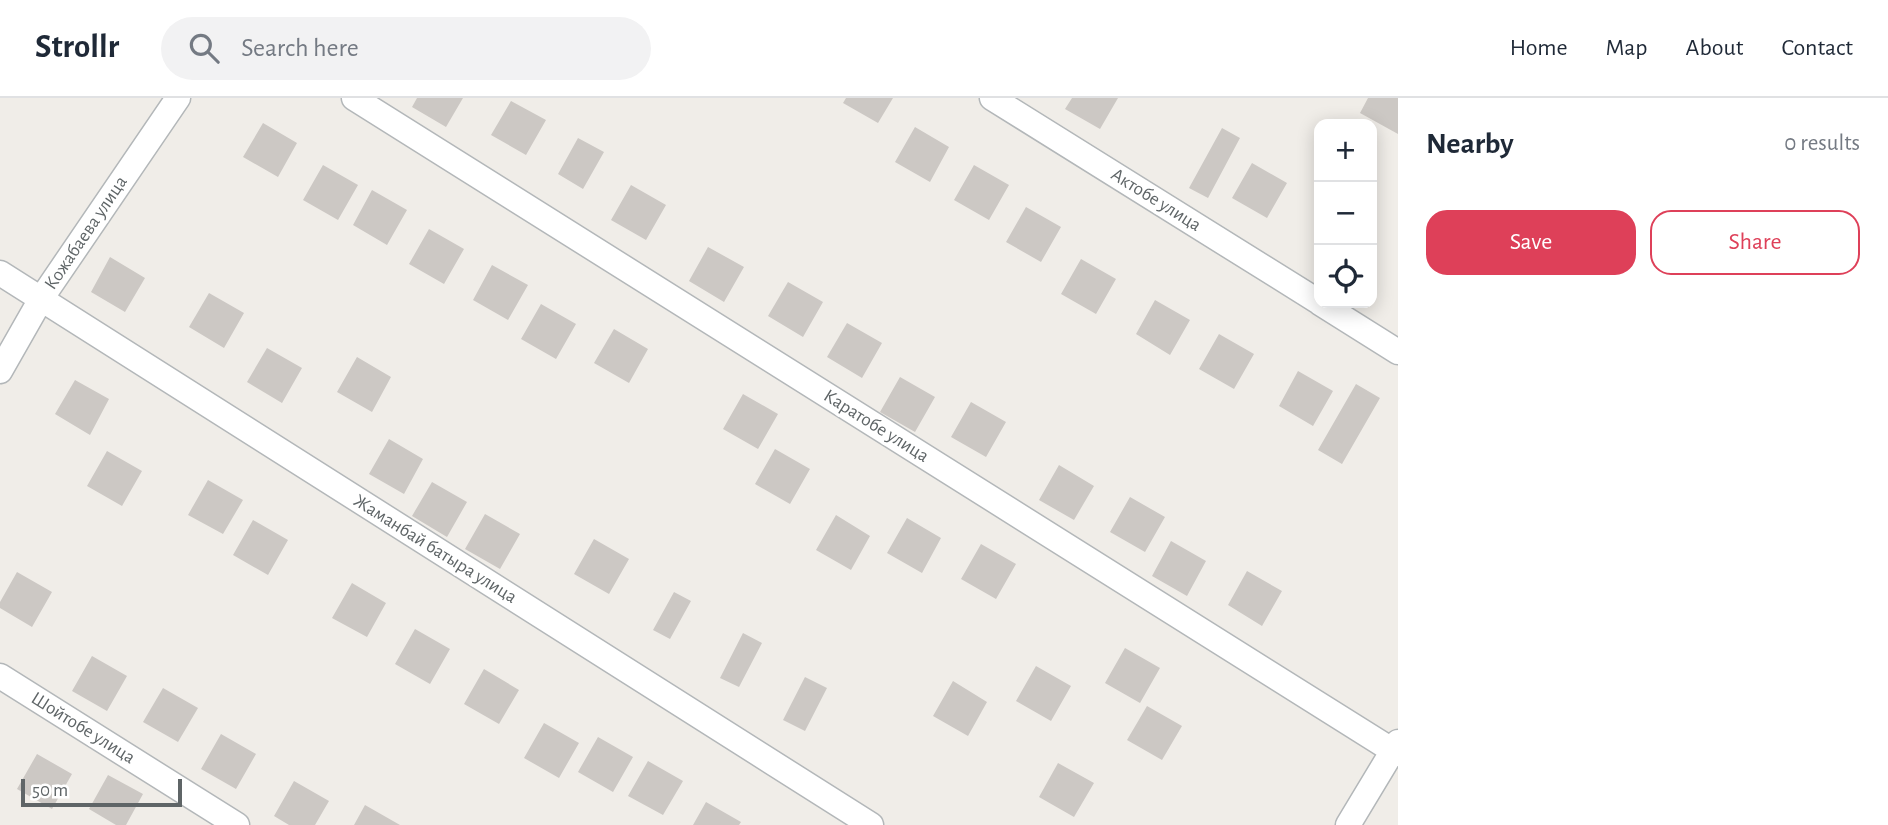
<!DOCTYPE html>
<html lang="en">
<head>
<meta charset="utf-8">
<style>
  :root { --surface:#fff; --page:#f2f2f3; --text:#1f2937; --muted:#747a83; --line:#e0e1e3; --accent:#de4059 }
  body { margin:0; font-family:"Alegreya Sans",sans-serif; background:var(--page); color:var(--text) }
  .controls { position:absolute; right:21px; top:21px; display:grid; overflow:hidden; border-radius:14px; box-shadow:0 4px 18px #0003 }
  .controls button { width:63px; height:63px; display:grid; place-items:center; padding:0; border:0; border-bottom:2px solid var(--line); background:var(--surface); color:var(--text); font:35px sans-serif }
  .scale { position:absolute; left:21px; bottom:18px; width:161px; box-sizing:border-box; padding-left:7px; border:4px solid #5f6567; border-top:0; font-size:19px; line-height:24px; white-space:nowrap; color:#5f6567; -webkit-text-stroke:5px #fff; paint-order:stroke }
  .list { margin:0; padding:0; list-style:none }
  h2 { display:flex; justify-content:space-between; align-items:center; height:91px; margin:0; padding:0 28px; font-size:30px }
  h2 small { font-size:23px; font-weight:400; color:var(--muted) }
  .actions { display:flex; gap:14px; padding:21px 28px }
  .actions a { flex:1; padding:16px 0; border:2px solid var(--accent); border-radius:21px; text-align:center; font-size:24px; color:var(--accent) }
  .actions .main { background:var(--accent); color:#fff }
  .icon { flex:none; width:38px; height:38px; fill:none; stroke:currentColor; stroke-width:2; stroke-linecap:round; stroke-linejoin:round }
  .map { position:relative; flex:none; width:1398px; height:727px; overflow:hidden }
  header { display:flex; align-items:center; gap:42px; box-sizing:border-box; height:98px; padding:0 35px; background:var(--surface); border-bottom:2px solid var(--line) }
  header strong { font-size:33px }
  nav { display:flex; gap:38px; margin-inline-start:auto; font-size:24px }
  .search { width:490px; height:63px; background:var(--page); display:flex; align-items:center; gap:18px; box-sizing:border-box; padding:0 24px; border-radius:38px; color:var(--muted); font-size:26px }
  main { display:flex }
  aside { flex:1; background:var(--surface) }
  .map>svg:first-child { display:block }
  .building { fill:#ccc8c4 }
  .lines { fill:none; stroke-linecap:round; stroke-linejoin:round }
  .minor-casing { stroke:#b3b7b9; stroke-width:27 }
  .minor { stroke:#fff; stroke-width:24 }
  .labels { text-anchor:middle; dominant-baseline:central; stroke-width:6; stroke-linejoin:round; paint-order:stroke }
  .street-label { font-size:19px; fill:#5f6567; stroke:#fff }
</style>
</head>
<body>
<header>
<strong>Strollr</strong>
<div class="search"><svg class="icon" aria-label="search" viewBox="0 0 24 24"><circle cx="10" cy="10" r="6"/><path d="M15 15l6 6"/></svg>Search here</div>
<nav><a>Home</a><a>Map</a><a>About</a><a>Contact</a></nav>
</header>
<main>
<div class="map">
<svg width="1398" height="727" viewBox="0 0 1398 727">
  <rect width="100%" height="100%" fill="#f0ede8"/>
  <path class="building" d="M417,0H463L446,29L412,9Z
    M846,0H893L878,25L843,5Z
    M1072,0H1118L1100,31L1065,11Z
    M1368,0H1398V36L1360,15Z
    M511,3L546,22L526,57L491,37Z
    M263,25L297,45L278,79L243,59Z
    M915,29L949,49L930,84L895,64Z
    M1222,30L1240,40L1208,100L1189,90Z
    M578,40L604,54L583,91L558,76Z
    M1252,65L1287,85L1267,120L1232,100Z
    M323,67L358,87L338,122L303,102Z
    M974,67L1009,87L989,122L954,102Z
    M631,87L666,107L646,142L611,122Z
    M372,92L407,112L387,147L353,127Z
    M1026,109L1061,129L1041,164L1006,144Z
    M429,131L464,151L444,186L409,166Z
    M708,149L744,169L724,204L689,183Z
    M110,159L145,180L125,214L91,194Z
    M1081,161L1116,181L1096,216L1061,196Z
    M492,167L528,187L508,222L473,202Z
    M788,184L823,204L803,239L768,218Z
    M209,195L244,215L224,250L189,229Z
    M1155,202L1190,222L1170,257L1136,236Z
    M541,206L576,226L556,261L521,241Z
    M847,225L882,245L862,280L827,259Z
    M614,231L648,251L629,285L594,265Z
    M1219,236L1254,256L1234,291L1199,271Z
    M267,250L302,270L282,305L247,284Z
    M357,259L391,279L372,314L337,294Z
    M1298,273L1333,293L1313,328L1279,308Z
    M900,279L935,299L915,334L880,314Z
    M75,282L109,301L90,337L55,316Z
    M1356,286L1380,300L1342,366L1318,352Z
    M743,296L778,316L758,351L723,331Z
    M971,304L1006,324L986,359L951,339Z
    M389,341L423,361L404,396L369,376Z
    M775,351L810,371L790,406L755,386Z
    M107,353L142,373L122,408L87,388Z
    M1059,367L1094,388L1074,422L1039,402Z
    M208,382L243,402L223,436L188,417Z
    M432,384L467,404L447,439L412,418Z
    M1130,399L1165,419L1145,454L1110,434Z
    M485,416L520,436L500,471L465,451Z
    M836,417L870,438L851,472L816,452Z
    M907,420L941,440L922,475L887,455Z
    M253,422L288,442L268,477L233,457Z
    M594,441L629,461L609,496L574,476Z
    M1171,443L1206,463L1187,498L1152,478Z
    M981,446L1016,466L996,501L961,481Z
    M1247,473L1282,493L1262,528L1228,507Z
    M17,474L52,494L32,529L0,510V504Z
    M352,485L386,505L367,539L332,520Z
    M674,494L691,503L670,541L653,532Z
    M415,531L450,551L430,586L395,566Z
    M743,535L762,545L739,589L720,580Z
    M1125,550L1160,570L1140,605L1105,585Z
    M92,558L127,578L107,613L72,593Z
    M1036,568L1071,588L1051,623L1016,603Z
    M484,571L519,592L499,626L464,606Z
    M805,579L827,590L805,633L783,622Z
    M953,583L987,604L968,638L933,618Z
    M163,590L198,610L178,644L143,624Z
    M1147,608L1182,628L1162,662L1127,642Z
    M544,625L579,645L559,680L524,660Z
    M221,636L256,656L236,691L201,671Z
    M598,639L633,659L613,694L578,674Z
    M37,656L72,676L52,711L17,691Z
    M648,663L683,683L663,717L628,698Z
    M1058,665L1094,685L1074,719L1039,699Z
    M108,677L143,696L126,727H116L89,711Z
    M294,683L329,703L315,727H289L274,718Z
    M706,704L741,724L739,727H693Z
    M365,707L400,727H354Z"/>
  <g class="lines">
    <g class="minor-casing">
      <path id="minor" d="M354,0L1398,656
        M992,0L1319,204
        M0,175L871,727
        M1320,205L1398,254
        M0,273L41,201L178,0
        M0,578L237,727
        M1348,727L1398,644"/>
    </g>
    <use href="#minor" class="minor"/>
  </g>
  <g class="labels">
    <g class="street-label">
      <text transform="translate(1156 102) rotate(32)">Актобе улица</text>
      <text transform="translate(86 135) rotate(-56)">Кожабаева улица</text>
      <text transform="translate(876 328) rotate(32)">Каратобе улица</text>
      <text transform="translate(435 451) rotate(32)">Жаманбай батыра улица</text>
      <text transform="translate(83 630) rotate(32)">Шойтобе улица</text>
    </g>
  </g>
</svg>
<div class="controls">
<button>+</button>
<button>−</button>
<button><svg class="icon" aria-label="locate" viewBox="0 0 24 24"><circle cx="12" cy="12" r="6"/><path d="M12 2v4M12 18v4M2 12h4M18 12h4"/></svg></button>
</div>
<div class="scale">50 m</div>
</div>
<aside>
<h2>Nearby<small>0 results</small></h2>
<ul class="list">
</ul>
<div class="actions"><a class="main">Save</a><a>Share</a></div>
</aside>
</main>
</body>
</html>
